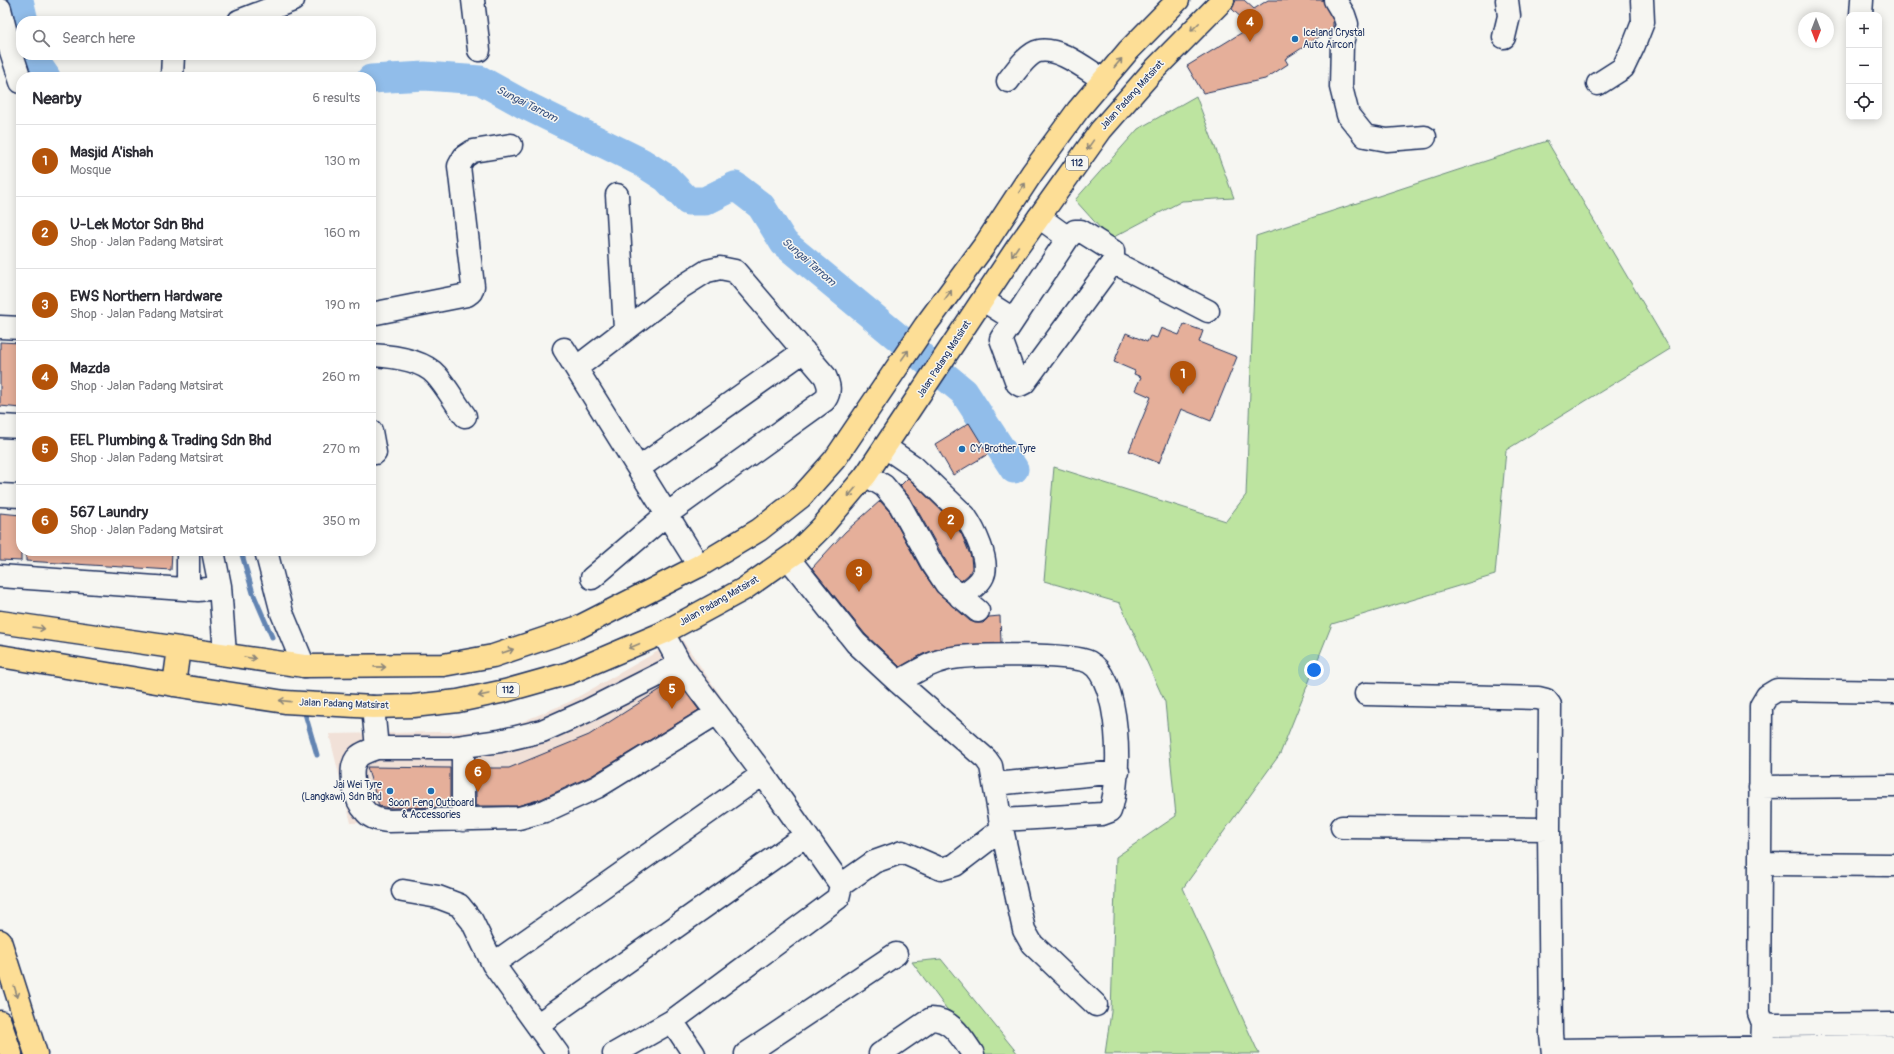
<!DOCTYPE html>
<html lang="en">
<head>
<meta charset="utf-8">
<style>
  :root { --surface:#fff; --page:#f2f2f3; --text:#2b2b33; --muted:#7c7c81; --line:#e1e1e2; --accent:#b45309 }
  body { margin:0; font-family:Pangolin,sans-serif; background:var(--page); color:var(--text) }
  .controls { position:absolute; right:12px; top:12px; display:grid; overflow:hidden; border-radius:8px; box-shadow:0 2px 10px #0003 }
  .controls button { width:36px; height:36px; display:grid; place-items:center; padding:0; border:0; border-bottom:1px solid var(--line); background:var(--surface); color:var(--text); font:20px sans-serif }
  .compass { position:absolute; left:1798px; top:12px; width:36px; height:36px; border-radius:50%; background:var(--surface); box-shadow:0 2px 10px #0003; rotate:180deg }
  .you { position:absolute; left:1314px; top:670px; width:14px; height:14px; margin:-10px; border:3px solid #fff; border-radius:50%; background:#1a73e8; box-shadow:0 0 0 6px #1a73e833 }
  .badge { display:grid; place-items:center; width:26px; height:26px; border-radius:50%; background:var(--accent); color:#fff; font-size:13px; font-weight:700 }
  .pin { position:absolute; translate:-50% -33px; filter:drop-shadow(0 1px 2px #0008) }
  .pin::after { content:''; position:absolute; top:21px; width:14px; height:12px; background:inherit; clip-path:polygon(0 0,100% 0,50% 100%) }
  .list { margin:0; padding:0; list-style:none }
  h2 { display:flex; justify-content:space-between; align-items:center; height:52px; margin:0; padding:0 16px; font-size:17px }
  h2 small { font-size:13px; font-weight:400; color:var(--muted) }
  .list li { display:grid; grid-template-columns:26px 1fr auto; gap:12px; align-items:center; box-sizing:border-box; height:72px; padding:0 16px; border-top:1px solid var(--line) }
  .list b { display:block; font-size:15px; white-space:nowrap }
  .list p { margin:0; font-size:13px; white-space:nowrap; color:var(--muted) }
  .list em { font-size:13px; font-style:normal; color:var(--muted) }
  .icon { flex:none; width:22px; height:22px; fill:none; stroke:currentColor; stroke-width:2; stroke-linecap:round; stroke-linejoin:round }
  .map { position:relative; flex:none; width:1894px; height:1054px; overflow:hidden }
  .search { position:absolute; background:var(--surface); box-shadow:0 2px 10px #0003; left:16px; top:16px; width:360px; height:44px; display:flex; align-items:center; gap:10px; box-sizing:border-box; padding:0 14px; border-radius:16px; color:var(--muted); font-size:15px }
  .panel { position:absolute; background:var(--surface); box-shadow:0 2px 10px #0003; left:16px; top:72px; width:360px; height:484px; border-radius:16px }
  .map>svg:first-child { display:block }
  .built { fill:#f1e1d8 }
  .green { fill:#bde4a0; stroke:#6c8a7f }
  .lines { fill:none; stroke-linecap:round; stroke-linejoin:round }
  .stream { stroke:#6284b2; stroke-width:5 }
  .river { stroke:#91bdea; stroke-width:29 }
  .building { fill:#e5af9a; stroke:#1b2f5e }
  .minor-casing { stroke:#1b2f5e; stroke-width:25 }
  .major-casing { stroke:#1b2f5e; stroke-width:25 }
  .minor { stroke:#f6f6f2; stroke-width:22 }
  .major { stroke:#fdde96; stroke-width:22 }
  .oneway { stroke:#8c867a }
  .poi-dot { fill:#1f6fb2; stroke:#f6f6f2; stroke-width:1.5 }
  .labels { text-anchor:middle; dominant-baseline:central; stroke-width:3; stroke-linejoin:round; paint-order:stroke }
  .shield { fill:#f6f6f2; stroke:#5d6b8a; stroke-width:1 }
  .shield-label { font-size:9px; font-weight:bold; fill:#1b2f5e }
  .poi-label { font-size:10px; fill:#1b2f5e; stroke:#f6f6f2; text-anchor:start }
  .street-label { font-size:10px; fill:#1b2f5e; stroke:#f6f6f2 }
  .water-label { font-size:11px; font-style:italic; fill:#385281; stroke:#f6f6f2 }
</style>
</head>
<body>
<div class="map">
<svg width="1894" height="1054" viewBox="0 0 1894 1054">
  <rect width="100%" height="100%" fill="#f6f6f2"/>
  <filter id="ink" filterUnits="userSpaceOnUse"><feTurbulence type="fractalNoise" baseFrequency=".025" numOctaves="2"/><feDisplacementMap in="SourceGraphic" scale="8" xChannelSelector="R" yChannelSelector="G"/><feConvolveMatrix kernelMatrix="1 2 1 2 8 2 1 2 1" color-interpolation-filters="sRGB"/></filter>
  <g filter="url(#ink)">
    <path class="built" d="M681,638L731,711L614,787L519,826L351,823L329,734L500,731L569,702Z"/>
    <path class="green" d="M1196,96L1234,198L1182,201L1110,239L1075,200L1138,129Z
      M1547,141L1670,349L1506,450L1495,575L1332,624L1280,754L1183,888L1259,1054H1105L1111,1012L1116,857L1176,816L1165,702L1120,603L1044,581L1054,467L1226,521L1246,495L1256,236Z
      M941,959L1018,1054H980L912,962Z"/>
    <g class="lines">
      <path class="stream" d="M241,551L253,593L272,637
        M304,710L317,755"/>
      <path class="river" d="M19,0L24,21
        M31,55L46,77
        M371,79L425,76L480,80L525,105L641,162L666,178L688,201H705L735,186L761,206L784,243L964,392L1014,469"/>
    </g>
    <path class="building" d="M1236,0H1244L1254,9L1268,0H1323L1333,20V28L1285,59L1288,64L1265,79L1203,93L1187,66L1251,27L1232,9Z
      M1184,324L1203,331L1199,342L1237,357L1211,421L1181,409L1159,463L1129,451L1151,397L1135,390L1141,377L1134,374L1135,371L1114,362L1126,333L1147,342L1150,336L1157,338L1161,328L1179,335Z
      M0,342L21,343V408L0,406Z
      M969,423L988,454L953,475L935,444Z
      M908,478L955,524L962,535L971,557L972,568L969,574L961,581L955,576L943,556L911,499L900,486Z
      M880,501L890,512L921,569L938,593L970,621L975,623H983L989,617L1000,616L1001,643L944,647L923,654L900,667L865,634L812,568L845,532Z
      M0,513L21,515V561L0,560Z
      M26,551H172L171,570L26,561Z
      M672,682H678L699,710L591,776L541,799L517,806H476V768H509L589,735Z
      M367,767L450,768V807L390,808L379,806Z"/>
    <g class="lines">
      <g class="minor-casing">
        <path id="minor" d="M473,0L479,50
          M1335,0L1344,15L1347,24L1342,43L1341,87L1348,115L1365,136L1387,140L1425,137
          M0,9L9,45L21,82
          M1861,15L1862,0
          M239,21L293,0
          M1504,37L1509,16L1507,0
          M172,77L173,55
          M1008,81C1015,72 1028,53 1039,51C1060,47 1087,70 1104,80
          M1598,84L1623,68L1634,45L1643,22L1642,0
          M617,195L625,329
          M1039,217L1068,238
          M1075,231H1081L1113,251V262L1024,383L1020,385L1017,383L1001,339L1068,238Z
          M1113,262L1208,311
          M983,300L1013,319
          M371,314L467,295L471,292L473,286L459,166L464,157L473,151L511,145
          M0,327L21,328
          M564,349L699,566
          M371,355C390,356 422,359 436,375C447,387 455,403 465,416
          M576,368L680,288L707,271L720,268L735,271L825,376C829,385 831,391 825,400L667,514L592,578
          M0,426L21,427
          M371,431L375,453
          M885,447L913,466L965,516C974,529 990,561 983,576C979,585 968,591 960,597
          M639,468L804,351
          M866,475L884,486L900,505L932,563L946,584L978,611
          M0,495L21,496
          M188,551V589
          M213,551L220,586L225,654
          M266,551L282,613L304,666
          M789,559L856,643L898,682L986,759L991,766L1002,829L1024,930L1032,944L1096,1005
          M0,576L198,590L208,589L220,586
          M680,664L763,774L841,885L838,898L672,1021L694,1054
          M898,682C914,673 929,663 947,659C968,654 1072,653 1089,662C1121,679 1122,780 1110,811L1102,814L1001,820
          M1366,694L1538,698L1546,700L1550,705L1549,829
          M373,707L377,748H450L500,741L542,731L587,711L680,664L663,633
          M463,746V820
          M377,748C371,750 364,752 359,756C346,767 355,801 366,812C372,819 380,820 389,821L519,818L545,811L597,787L717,713
          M995,784L1118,772
          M1760,787L1894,786
          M1342,827L1549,829L1551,1034L1553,1054
          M1761,864L1894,865
          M841,885L874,862L902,852L941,869L955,865L1002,829
          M403,891L438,897L459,905L472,921L493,964L558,1054
          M493,964L763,774
          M1763,1023L1774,1025L1894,1024
          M537,1025L806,835
          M1762,1048L1763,1023L1759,1013L1761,706L1767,696L1777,690L1894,692
          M1553,1050L1894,1046
          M614,1054L672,1021
          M746,1054L896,954
          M880,1054L931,1019C952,1019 962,1038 973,1054"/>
      </g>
      <g class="major-casing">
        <path id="major" d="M0,622L304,666L443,665L493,656L579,627L699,566L759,530L801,497L835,459L925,326L984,246L1032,173L1078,110L1128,51L1178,0
          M0,656L174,685L285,702L373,707L413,706L458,701L505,691L569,673L663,633L744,589L797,552L821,528L866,475L1017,248L1101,130L1151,73L1223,0
          M174,685L179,648
          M0,941L36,1054
          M0,1022L11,1054"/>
      </g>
      <use href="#minor" class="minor"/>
      <use href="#major" class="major"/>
    </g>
    <defs><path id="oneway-shaft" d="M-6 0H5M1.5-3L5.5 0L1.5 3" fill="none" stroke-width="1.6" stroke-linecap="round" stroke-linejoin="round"/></defs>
    <g class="oneway">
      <use href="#oneway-shaft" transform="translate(1195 27) rotate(135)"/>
      <use href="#oneway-shaft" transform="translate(1118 63) rotate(-50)"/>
      <use href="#oneway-shaft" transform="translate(1090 145) rotate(125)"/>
      <use href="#oneway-shaft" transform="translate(1022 188) rotate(-56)"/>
      <use href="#oneway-shaft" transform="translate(1015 251) rotate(124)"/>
      <use href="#oneway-shaft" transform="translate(948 295) rotate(-54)"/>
      <use href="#oneway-shaft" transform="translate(905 355) rotate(-55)"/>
      <use href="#oneway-shaft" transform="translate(852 492) rotate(130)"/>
      <use href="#oneway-shaft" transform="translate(39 628) rotate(8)"/>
      <use href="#oneway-shaft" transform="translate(634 646) rotate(157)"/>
      <use href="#oneway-shaft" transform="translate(508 651) rotate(-19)"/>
      <use href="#oneway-shaft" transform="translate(250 658) rotate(9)"/>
      <use href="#oneway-shaft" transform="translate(380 667) rotate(1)"/>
      <use href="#oneway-shaft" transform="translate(484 695) rotate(168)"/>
      <use href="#oneway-shaft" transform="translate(285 701) rotate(-174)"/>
      <use href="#oneway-shaft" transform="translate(16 992) rotate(73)"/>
    </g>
  </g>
  <g class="poi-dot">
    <circle cx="1295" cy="39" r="4"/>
    <circle cx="962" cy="449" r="4"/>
    <circle cx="390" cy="791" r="4"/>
    <circle cx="431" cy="791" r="4"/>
  </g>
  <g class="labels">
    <g class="shield">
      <rect x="1066" y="156" width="22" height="14" rx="3"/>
      <rect x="497" y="683" width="22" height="14" rx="3"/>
    </g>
    <g class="shield-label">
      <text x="1077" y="163">112</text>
      <text x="508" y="690">112</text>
    </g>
    <g class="poi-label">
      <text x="1303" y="33">Iceland Crystal<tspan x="1303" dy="12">Auto Aircon</tspan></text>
      <text x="970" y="449">CY Brother Tyre</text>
      <text x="382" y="785" text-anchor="end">Jai Wei Tyre<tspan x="382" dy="12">(Langkawi) Sdn Bhd</tspan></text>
      <text x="431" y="803" text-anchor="middle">Soon Feng Outboard<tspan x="431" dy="12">&amp; Accessories</tspan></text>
    </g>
    <g class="street-label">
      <text transform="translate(1132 95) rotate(-48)">Jalan Padang Matsirat</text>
      <text transform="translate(944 359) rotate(-57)">Jalan Padang Matsirat</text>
      <text transform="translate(719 601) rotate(-30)">Jalan Padang Matsirat</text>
      <text transform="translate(344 704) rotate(2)">Jalan Padang Matsirat</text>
    </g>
    <g class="water-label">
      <text transform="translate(527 104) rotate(27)">Sungai Tarrom</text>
      <text transform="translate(809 262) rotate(41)">Sungai Tarrom</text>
    </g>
  </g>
</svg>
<div class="controls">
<button>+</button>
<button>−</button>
<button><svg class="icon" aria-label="locate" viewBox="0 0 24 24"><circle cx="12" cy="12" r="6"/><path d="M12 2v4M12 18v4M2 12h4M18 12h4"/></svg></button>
</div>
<svg class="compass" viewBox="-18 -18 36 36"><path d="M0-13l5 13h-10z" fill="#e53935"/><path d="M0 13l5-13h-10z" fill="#7c7c81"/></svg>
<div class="you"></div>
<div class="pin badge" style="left:1183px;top:394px">1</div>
<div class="pin badge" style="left:951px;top:540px">2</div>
<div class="pin badge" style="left:859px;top:592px">3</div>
<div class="pin badge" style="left:1250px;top:42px">4</div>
<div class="pin badge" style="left:672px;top:709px">5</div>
<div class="pin badge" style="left:478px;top:792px">6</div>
<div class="search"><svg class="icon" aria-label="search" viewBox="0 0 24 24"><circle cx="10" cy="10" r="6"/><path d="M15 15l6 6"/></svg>Search here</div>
<section class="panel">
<h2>Nearby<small>6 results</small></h2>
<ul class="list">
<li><span class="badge">1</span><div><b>Masjid A'ishah</b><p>Mosque</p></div><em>130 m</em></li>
<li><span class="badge">2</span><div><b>U-Lek Motor Sdn Bhd</b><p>Shop · Jalan Padang Matsirat</p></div><em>160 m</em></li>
<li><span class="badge">3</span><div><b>EWS Northern Hardware</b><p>Shop · Jalan Padang Matsirat</p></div><em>190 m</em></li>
<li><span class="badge">4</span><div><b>Mazda</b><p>Shop · Jalan Padang Matsirat</p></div><em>260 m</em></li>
<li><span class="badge">5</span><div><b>EEL Plumbing &amp; Trading Sdn Bhd</b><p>Shop · Jalan Padang Matsirat</p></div><em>270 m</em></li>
<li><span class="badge">6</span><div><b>567 Laundry</b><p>Shop · Jalan Padang Matsirat</p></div><em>350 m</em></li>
</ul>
</section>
</div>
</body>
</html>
